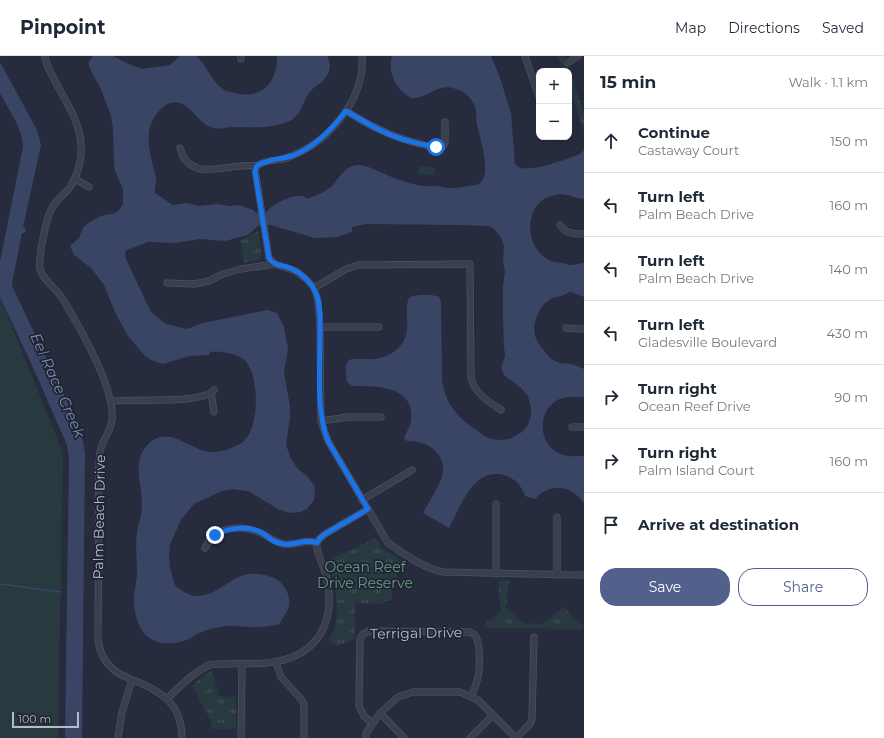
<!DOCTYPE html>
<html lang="en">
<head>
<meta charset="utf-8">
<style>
  :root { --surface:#fff; --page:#f2f2f3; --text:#1f2937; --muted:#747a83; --line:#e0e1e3; --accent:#52618c }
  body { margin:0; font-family:Montserrat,sans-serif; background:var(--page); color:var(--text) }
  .controls { position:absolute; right:12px; top:12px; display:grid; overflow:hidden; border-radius:8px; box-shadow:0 4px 16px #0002 }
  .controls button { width:36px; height:36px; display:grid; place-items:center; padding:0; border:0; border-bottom:1px solid var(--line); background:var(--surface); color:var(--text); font:20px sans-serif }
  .scale { position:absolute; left:12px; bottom:10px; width:67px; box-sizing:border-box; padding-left:4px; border:2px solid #b6bac9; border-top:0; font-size:11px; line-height:14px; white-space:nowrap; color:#b6bac9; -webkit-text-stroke:3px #1f2434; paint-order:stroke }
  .stop { position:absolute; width:12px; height:12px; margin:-9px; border:3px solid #1a73e8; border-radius:50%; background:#fff }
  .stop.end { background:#1a73e8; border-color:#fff; box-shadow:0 1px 4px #0008 }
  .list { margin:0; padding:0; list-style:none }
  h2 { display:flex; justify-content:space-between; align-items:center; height:52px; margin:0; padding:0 16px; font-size:17px }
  h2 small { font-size:13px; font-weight:400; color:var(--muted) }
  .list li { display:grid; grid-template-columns:26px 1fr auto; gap:12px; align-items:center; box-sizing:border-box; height:64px; padding:0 16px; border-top:1px solid var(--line) }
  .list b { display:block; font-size:15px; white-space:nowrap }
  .list p { margin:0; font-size:13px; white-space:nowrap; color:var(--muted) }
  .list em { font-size:13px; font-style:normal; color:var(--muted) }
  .actions { display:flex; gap:8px; padding:12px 16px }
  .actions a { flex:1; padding:9px 0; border:1px solid var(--accent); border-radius:16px; text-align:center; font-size:14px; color:var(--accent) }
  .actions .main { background:var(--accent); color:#fff }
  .icon { flex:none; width:22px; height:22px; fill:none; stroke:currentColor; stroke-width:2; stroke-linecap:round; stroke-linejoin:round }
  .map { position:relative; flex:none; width:584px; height:682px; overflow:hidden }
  header { display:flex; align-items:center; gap:24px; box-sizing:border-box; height:56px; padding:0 20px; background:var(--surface); border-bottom:1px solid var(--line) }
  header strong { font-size:19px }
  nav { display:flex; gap:22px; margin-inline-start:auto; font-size:14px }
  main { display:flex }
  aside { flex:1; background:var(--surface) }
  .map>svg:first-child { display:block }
  .grass { fill:#28393f }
  .park { fill:url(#park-tufts) }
  .water { fill:#3a4565 }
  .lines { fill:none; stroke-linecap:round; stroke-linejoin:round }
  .stream { stroke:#3a4565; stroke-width:1.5 }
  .minor-casing { stroke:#555a69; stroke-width:7 }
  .minor { stroke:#3a3f4e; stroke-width:6 }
  .route { stroke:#1a73e8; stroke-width:5 }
  .labels { text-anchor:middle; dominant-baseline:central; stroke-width:3.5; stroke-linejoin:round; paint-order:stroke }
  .street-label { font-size:14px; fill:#b6bac9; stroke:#1f2434 }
  .park-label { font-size:14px; fill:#6e997f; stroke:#1f2434 }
  .water-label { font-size:15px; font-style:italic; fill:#7e8cb0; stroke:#1f2434 }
</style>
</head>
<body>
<header>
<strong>Pinpoint</strong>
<nav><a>Map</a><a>Directions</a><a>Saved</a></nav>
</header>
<main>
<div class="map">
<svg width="584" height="682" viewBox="0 0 584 682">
  <defs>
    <pattern id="park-tufts" width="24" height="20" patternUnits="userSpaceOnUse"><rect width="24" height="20" fill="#28393f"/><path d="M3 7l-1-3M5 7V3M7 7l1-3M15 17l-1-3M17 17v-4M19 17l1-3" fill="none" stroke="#455459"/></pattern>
  </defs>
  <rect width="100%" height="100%" fill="#262c3e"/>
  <path class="grass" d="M419,110L435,112L434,119L418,118Z
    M0,241L63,397L58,682H0Z"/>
  <path class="park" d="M558,0H565L584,57V76L569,31V15H564Z
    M258,175L262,199L259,204L244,206L240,184L250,180Z
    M375,481L382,492L404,506L392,528V543L388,545H385L384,548L355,547V583L337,590L328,584C330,580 334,576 335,571C340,548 334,525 328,503L354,493Z
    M498,525H509L506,551L524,567L543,568L563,551L581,568H583V573L484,572L486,567L501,556Z
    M212,615L219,640L236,641V673H211V664L192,630L205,618Z"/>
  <path class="water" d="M93,0H113L126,7L142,13L170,9L180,0H196C207,9 211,25 223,33C226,36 231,36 235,37C261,44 278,26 277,0H327C334,13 327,23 316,30C302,40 304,60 287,66C268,73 251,71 232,71C226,71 220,74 214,72C199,69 194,52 180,47C173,45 166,48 161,53C140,72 151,100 156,122C157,127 154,131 155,137L173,149L187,147L199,150L217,148L230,150L239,149L253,154L256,157L267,156C270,149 293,138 301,140C305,140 305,143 309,142C314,141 330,133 333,129C339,121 347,109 358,109C372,110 384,119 397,123C406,126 415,129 424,130C428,131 432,129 436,130C440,130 444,132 448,132C454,133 462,131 468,130C473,129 476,130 480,127C492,118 480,82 477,69C476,63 477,54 474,48C470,41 464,35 456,33C437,26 427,44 411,42C396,34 387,16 392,0H491L499,19L511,57L515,108C523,121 568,102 580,98L584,94V143C571,142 567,135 551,140C523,149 524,191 549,204C554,207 558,206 563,207C565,207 567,209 569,209C573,210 579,207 584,207V241L571,236V235L564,239L552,242L545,247L540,253L536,262L534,271L535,280L538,287L550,302L559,307L572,308L584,313V341C577,341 569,340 562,342C536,351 536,390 563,399C569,401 577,400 584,400V447C571,429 550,426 535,443L525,440C522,430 515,422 504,419C473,411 461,450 449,472L423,457C429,446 436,435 441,424C450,400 429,384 407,385L404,382C406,376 410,372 411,365C416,329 375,330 352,330L347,326C346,318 344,310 349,304C359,301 370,305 380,302C394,299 406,288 407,273C408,263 405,250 409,242C415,238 432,238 439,241L441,246L442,325L445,337L449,347L457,358L465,366L486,381L497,384L510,383L522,376L528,369L531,360V352L528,340L521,332L504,319L501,312L505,300L504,290L503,263V230L505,216L503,206L504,190L501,181L493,172L488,170L461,169L366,168L352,171V176L337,181L315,182L271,169L258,170L248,179L225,185L200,183L175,187L148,186L126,194L125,201L151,256L166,268L187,273L203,267L267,254L277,257L284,271L288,293L284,316L290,351V362L286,389L291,403L298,413L307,420L315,431L314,444L307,453L300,456L289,457L278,453L248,435L233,433L222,435L194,448L181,464L170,488L169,500L170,512L175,530C183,535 190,541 200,540C227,536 233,512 265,519C271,521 277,522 281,527C287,533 290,541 289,549C287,559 281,562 280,568C272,570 264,571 256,571C243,571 232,568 220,571C212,572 204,575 197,578C193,580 190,583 186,584C177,588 160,589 151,583C138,576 134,556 134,543C134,533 138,523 137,513C137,501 135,489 137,477C138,468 142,459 142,450C143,431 132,409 145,392C165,366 187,392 208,396C214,397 220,395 226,394C233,391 240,389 245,384C256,372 258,342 254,326C253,319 250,310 245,304C238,298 219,294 210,296L209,299L189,300L163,308L151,304L145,300L128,280L115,256L104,229L91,212L74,199L70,190L79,182L83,172L88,167L101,160L115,157L119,154L123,148V133L115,115L114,107L113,72L111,60L101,33L89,11V6Z
    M0,6L37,74L41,89L23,171L26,172L25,177H22L12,227V230L66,343L83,385L85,397L82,682H65L69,402L67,389L32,309L0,241V206L23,91L21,78L16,66L0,37Z"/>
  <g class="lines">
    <path class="stream" d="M0,528L61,536"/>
    <g class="minor-casing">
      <path id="minor" d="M45,0C46,10 51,17 55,25C69,51 86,75 80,106C78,116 74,126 68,134C62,140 56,144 52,152C46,162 38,202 40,213C43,224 54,231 60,239C63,243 66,248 68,252C84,279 115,333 112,364C111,374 104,382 101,392C99,396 100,402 99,407L98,585C100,596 105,607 114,614C121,620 130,623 138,626C165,637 182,651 182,682
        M241,0V3
        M525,0L539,41
        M568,7L578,0
        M346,55C370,70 393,82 421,88C428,90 435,92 443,91L445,86V66
        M180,92C190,130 231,105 257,110
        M75,123L89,131
        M560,169C566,178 574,178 584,178
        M275,208L269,202L255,113C260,104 274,105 283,103C288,102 293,99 298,97C333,81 365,40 362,0
        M167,227L194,228L209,225L223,218L241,213L275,208L296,215L306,223L314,232L318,245L320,271L321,365L328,385L388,487C404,498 423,512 443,516L584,519
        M314,232L346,213L358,209L470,208L471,322C475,338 488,345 501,354
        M320,271H379
        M566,272L584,273
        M211,337L214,356
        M111,345C132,342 201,349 214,334
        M321,365L348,361H381
        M572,371H584
        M362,444L412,414
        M205,492C207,488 209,484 212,481C222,471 242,470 256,475C266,478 273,486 284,488C295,490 306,482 317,487
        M496,518V448
        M557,519V461
        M276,606L281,621L301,643L304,648V682
        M167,643C179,631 193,617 209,609C237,605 261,612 290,602C328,588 335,551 325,516C323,508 315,495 317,487C318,483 322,481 325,478L368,453
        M380,657L404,682
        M372,667L364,660L359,650L360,583L363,578L369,575L470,576L475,579C481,586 480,616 477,625C476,631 473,635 471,640
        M118,682L122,656L132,624
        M241,682L242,608
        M366,682V677L380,657L398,641L413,636H460L478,644L516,682
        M470,682L493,659
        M516,682L530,668L532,663L534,581"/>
    </g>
    <use href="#minor" class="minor"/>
  </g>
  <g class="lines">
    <path class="route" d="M215,479C230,471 249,469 264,478C270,483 275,487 283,488C295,490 306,482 317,487L320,482L325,478L368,453L328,385C316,356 320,312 320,280C320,266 321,250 316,237C311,226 301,217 290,212C282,209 274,210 269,202L255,116C256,113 255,112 257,110C261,105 284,102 292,100C315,91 331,74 346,55C366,67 386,79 409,85C418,88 427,89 436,91"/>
  </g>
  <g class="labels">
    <g class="street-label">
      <text transform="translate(99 461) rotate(-89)">Palm Beach Drive</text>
      <text transform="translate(416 577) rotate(-1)">Terrigal Drive</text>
    </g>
    <g class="park-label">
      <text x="365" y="511">Ocean Reef<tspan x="365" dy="16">Drive Reserve</tspan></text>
    </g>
    <g class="water-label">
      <text transform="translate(58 329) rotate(66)">Eel Race Creek</text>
    </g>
  </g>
</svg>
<div class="controls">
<button>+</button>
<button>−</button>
</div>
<div class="scale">100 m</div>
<div class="stop" style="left:436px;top:91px"></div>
<div class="stop end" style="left:215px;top:479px"></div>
</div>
<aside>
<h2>15 min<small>Walk · 1.1 km</small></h2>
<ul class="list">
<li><svg class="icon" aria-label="ahead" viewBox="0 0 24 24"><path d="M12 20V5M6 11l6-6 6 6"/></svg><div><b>Continue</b><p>Castaway Court</p></div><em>150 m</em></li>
<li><svg class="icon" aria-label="left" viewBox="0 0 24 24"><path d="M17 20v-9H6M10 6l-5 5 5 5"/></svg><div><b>Turn left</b><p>Palm Beach Drive</p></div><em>160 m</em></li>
<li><svg class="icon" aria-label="left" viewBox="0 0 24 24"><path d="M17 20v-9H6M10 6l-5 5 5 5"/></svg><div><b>Turn left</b><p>Palm Beach Drive</p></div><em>140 m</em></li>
<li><svg class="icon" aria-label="left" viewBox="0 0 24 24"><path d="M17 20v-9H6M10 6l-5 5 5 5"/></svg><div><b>Turn left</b><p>Gladesville Boulevard</p></div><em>430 m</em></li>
<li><svg class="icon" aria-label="right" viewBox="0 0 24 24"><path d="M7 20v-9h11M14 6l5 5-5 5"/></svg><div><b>Turn right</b><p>Ocean Reef Drive</p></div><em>90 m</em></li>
<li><svg class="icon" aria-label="right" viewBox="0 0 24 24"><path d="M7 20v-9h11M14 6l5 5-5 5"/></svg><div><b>Turn right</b><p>Palm Island Court</p></div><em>160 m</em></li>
<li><svg class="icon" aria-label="arrive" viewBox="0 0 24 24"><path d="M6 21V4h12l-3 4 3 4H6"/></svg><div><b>Arrive at destination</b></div></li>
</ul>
<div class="actions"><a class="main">Save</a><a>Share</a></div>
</aside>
</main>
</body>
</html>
